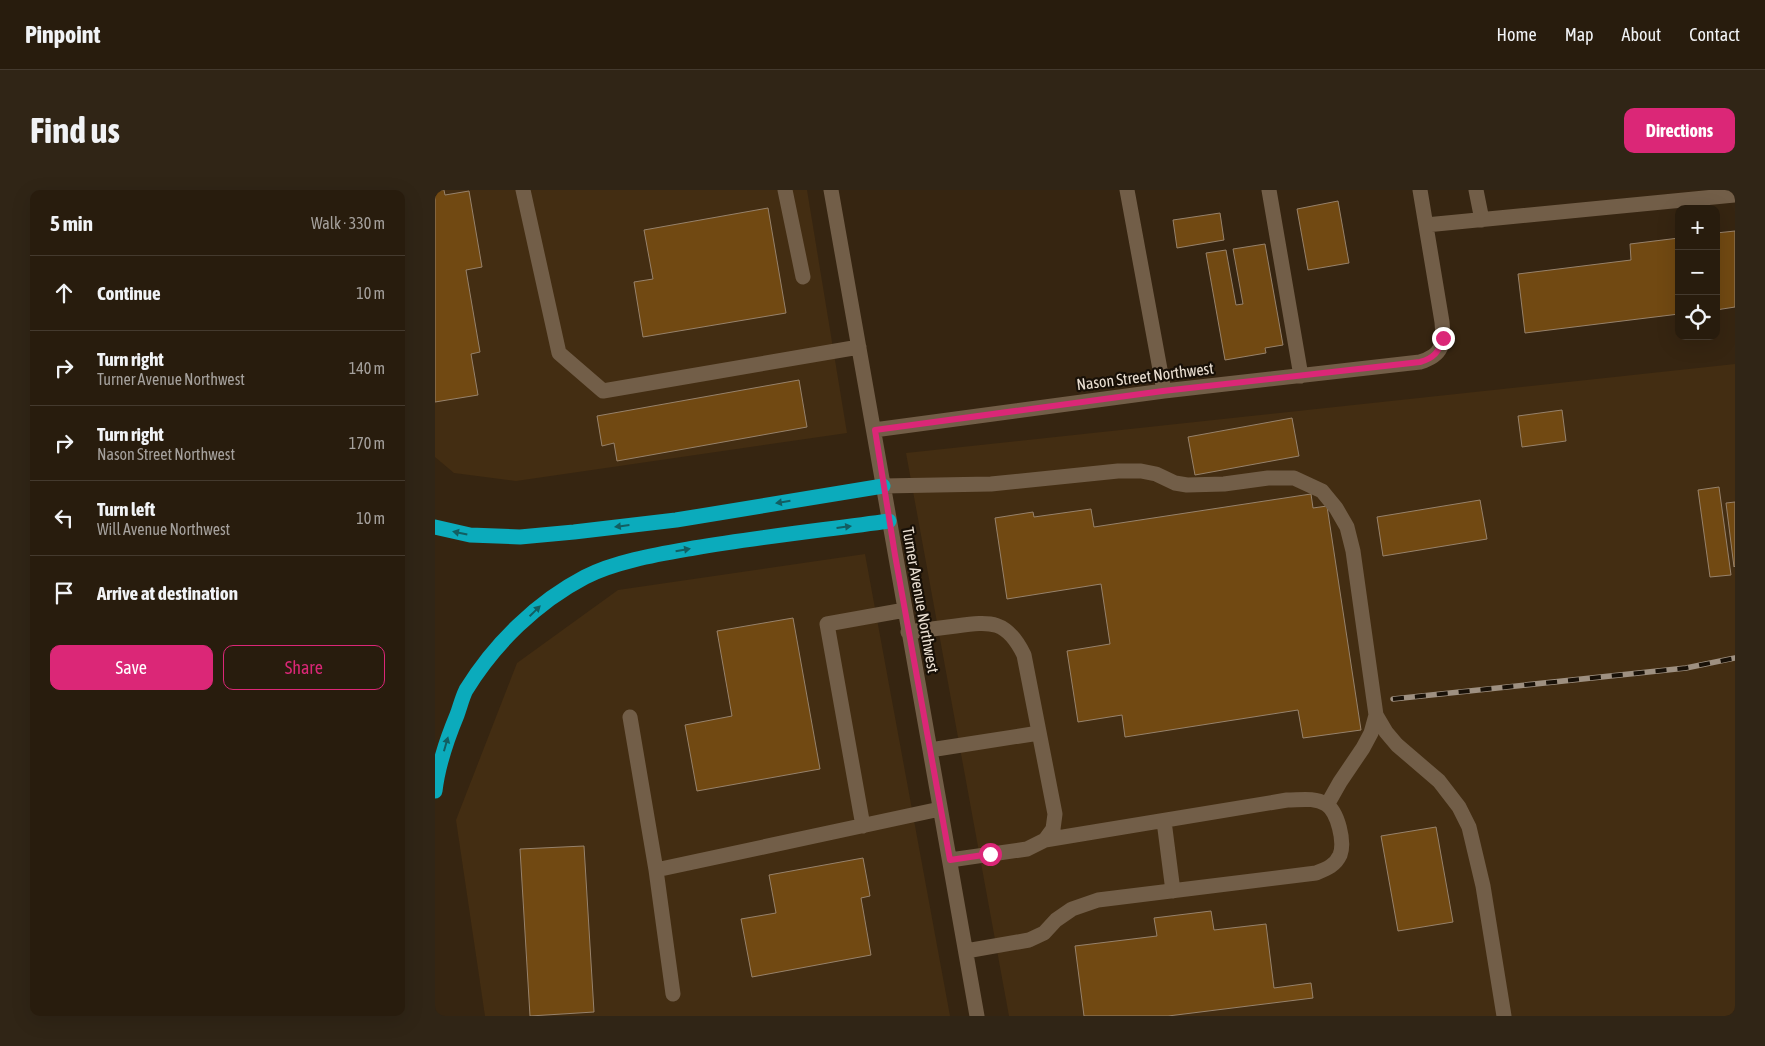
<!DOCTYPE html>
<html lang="en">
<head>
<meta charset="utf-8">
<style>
  :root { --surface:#281c0d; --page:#302516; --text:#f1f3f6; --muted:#a5a19d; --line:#443a2e; --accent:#db2777 }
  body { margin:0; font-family:"Asap Condensed",sans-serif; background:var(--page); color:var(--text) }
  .controls { position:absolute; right:15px; top:15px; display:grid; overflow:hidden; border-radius:10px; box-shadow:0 5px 20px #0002 }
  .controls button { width:45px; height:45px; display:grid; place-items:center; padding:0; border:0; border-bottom:1px solid var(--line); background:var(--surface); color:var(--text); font:25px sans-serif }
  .stop { position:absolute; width:15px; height:15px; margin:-11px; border:4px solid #db2777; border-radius:50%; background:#fff }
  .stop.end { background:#db2777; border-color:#fff; box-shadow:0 1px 5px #0008 }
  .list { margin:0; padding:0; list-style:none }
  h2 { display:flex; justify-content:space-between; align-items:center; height:65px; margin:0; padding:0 20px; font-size:21px }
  h2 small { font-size:16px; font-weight:400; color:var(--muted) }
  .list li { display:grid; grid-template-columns:32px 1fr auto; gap:15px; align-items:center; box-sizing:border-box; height:75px; padding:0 20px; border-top:1px solid var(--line) }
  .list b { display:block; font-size:19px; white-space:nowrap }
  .list p { margin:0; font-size:16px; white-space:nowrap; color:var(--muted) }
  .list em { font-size:16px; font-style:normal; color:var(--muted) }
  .actions { display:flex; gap:10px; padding:15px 20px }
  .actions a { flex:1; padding:11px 0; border:1px solid var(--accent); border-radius:10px; text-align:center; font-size:18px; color:var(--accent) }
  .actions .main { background:var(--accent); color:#fff }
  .icon { flex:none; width:28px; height:28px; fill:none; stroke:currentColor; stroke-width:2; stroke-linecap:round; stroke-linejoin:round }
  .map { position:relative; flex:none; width:1300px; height:826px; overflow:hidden; border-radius:10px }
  header { display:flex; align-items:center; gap:30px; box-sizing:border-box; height:70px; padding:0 25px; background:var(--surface); border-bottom:1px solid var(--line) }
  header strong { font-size:24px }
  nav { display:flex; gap:28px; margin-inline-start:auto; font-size:18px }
  .intro { display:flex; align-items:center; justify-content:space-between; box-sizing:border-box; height:120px; padding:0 30px }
  h1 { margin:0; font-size:35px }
  .button { padding:12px 22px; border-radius:10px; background:var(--accent); color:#fff; font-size:18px; font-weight:700 }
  main { display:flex; gap:30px; padding:0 30px }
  aside { flex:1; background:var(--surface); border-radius:10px; box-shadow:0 5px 20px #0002 }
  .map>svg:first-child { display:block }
  .built { fill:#432d12 }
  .building { fill:#714912; stroke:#97826b }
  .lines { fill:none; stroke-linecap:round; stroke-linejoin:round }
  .minor { stroke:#725e48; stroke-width:15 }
  .highway { stroke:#0babbc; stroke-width:15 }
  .rail-casing { stroke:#9e9081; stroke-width:5.5 }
  .rail { stroke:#181007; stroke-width:4; stroke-dasharray:11; stroke-linecap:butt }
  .oneway { fill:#125e62 }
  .route { stroke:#db2777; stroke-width:6 }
  .labels { text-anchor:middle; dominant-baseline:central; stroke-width:4.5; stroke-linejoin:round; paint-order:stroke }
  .street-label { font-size:16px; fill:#eadfd2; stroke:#181007 }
</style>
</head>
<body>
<header>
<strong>Pinpoint</strong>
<nav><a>Home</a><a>Map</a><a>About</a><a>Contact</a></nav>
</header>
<div class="intro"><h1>Find us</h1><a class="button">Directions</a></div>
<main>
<aside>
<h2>5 min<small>Walk · 330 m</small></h2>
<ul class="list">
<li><svg class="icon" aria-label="ahead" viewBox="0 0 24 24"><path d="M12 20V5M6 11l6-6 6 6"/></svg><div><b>Continue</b></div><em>10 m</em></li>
<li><svg class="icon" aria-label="right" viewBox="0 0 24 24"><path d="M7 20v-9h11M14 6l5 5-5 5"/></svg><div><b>Turn right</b><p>Turner Avenue Northwest</p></div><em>140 m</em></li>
<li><svg class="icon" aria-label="right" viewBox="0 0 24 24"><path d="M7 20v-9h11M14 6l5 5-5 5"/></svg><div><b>Turn right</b><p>Nason Street Northwest</p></div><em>170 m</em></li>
<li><svg class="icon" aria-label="left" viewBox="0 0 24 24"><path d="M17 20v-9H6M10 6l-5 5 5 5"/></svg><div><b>Turn left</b><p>Will Avenue Northwest</p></div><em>10 m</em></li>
<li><svg class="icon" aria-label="arrive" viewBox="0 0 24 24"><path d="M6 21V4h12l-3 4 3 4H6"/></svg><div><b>Arrive at destination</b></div></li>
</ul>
<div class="actions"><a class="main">Save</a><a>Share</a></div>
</aside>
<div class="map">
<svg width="1300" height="826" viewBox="0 0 1300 826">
  <rect width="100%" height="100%" fill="#362511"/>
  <path class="built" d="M0,0H372L412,243L81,291L19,283L0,267Z
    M1300,174V826H574L471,263Z
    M430,364L515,826H50L21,630L82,473L183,400Z"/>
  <path class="building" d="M0,0H9L10,5L34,1L47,77L31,80L45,162L36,164L43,205L0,212Z
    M903,11L914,73L873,80L862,19Z
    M333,18L351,123L208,147L199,92L218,89L209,40Z
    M785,23L789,50L742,58L738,30Z
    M1300,41V117L1281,120V43Z
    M1244,48V124L1090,143L1083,84L1196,70L1195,54Z
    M830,54L848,155L830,158L831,163L790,170L771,63L791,60L801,115L808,114L798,59Z
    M364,190L372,237L182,271L179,253L167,256L162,226Z
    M1127,220L1131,251L1087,257L1083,226Z
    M857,228L864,266L760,285L753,247Z
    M1284,297L1296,385L1275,387L1263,300Z
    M876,304L878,318L892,316L926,540L868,548L863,520L690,547L687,525L643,532L632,461L675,454L666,394L572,409L560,328L598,322L599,327L656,319L659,337Z
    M1045,310L1052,349L948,366L942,327Z
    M1300,312V376L1299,377L1291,313Z
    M358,428L385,579L262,601L250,535L297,526L282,441Z
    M1001,637L1018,732L963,741L946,646Z
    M149,656L159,822L95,826L85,659Z
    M428,668L435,706L426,708L436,765L317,787L306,729L341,723L334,685Z
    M776,721L779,740L831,734L839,798L876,793L878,808L733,826H649L640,756L722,746L719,728Z"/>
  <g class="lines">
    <path class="minor" d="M88,0L124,163L168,201L424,157
      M350,0L368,87
      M396,0C444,276 493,551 542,826
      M692,0L729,201
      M834,0L866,186
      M1041,0L1047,30
      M991,35L1300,5
      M439,240L729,201L985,172C1008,165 1009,154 1007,132L985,0
      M448,296L556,294L683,281H706L721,284L740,293L752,295L789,294L833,288H859L887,301L901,318L912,337L918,361L941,525L936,543L928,558L905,592L892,615
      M473,442C489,440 505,438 521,436C556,431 572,430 589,465L620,624L618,639L610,650L592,659L515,670
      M941,525L951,542L962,555L1004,591L1024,617L1034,637L1048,696L1069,826
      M195,527L221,680
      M495,560L604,543
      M729,631L738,701
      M428,636L392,434L470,420
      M531,761L594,750L609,743L621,730L637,719L663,710L881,683C891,679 900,676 905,665C910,652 903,622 891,614C879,607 865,610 852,610L610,650
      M238,804L221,680L505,619"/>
    <path class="highway" d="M0,337L35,345L85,347L139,342L241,330L448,296
      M0,601C3,575 12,549 22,525C25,517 27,508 31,500C59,454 102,412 150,387C181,371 225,364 259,358C324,347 389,340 454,331"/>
    <g class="rail-casing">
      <path id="rail" d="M958,509L1251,478L1300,468"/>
    </g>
    <use href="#rail" class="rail"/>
  </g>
  <defs><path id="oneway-solid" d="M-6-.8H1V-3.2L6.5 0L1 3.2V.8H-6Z" transform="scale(1.25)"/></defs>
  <g class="oneway">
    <use href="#oneway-solid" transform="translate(348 312) rotate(171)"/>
    <use href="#oneway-solid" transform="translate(187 336) rotate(173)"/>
    <use href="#oneway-solid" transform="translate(409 337) rotate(-7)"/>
    <use href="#oneway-solid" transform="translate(25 343) rotate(-168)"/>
    <use href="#oneway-solid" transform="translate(248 360) rotate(-10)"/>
    <use href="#oneway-solid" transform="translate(100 421) rotate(-44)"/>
    <use href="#oneway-solid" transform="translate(11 554) rotate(-74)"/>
  </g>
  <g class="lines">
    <path class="route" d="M555,664L515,670L460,365L440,240L728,201L985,172C999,168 1004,162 1008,148"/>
  </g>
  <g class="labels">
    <g class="street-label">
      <text transform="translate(710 186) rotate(-7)">Nason Street Northwest</text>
      <text transform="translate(486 410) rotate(80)">Turner Avenue Northwest</text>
    </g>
  </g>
</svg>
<div class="controls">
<button>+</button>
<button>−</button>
<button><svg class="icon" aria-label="locate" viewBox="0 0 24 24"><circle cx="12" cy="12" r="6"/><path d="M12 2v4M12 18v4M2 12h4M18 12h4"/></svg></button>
</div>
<div class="stop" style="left:555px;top:664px"></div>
<div class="stop end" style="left:1008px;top:148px"></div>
</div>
</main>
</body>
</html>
